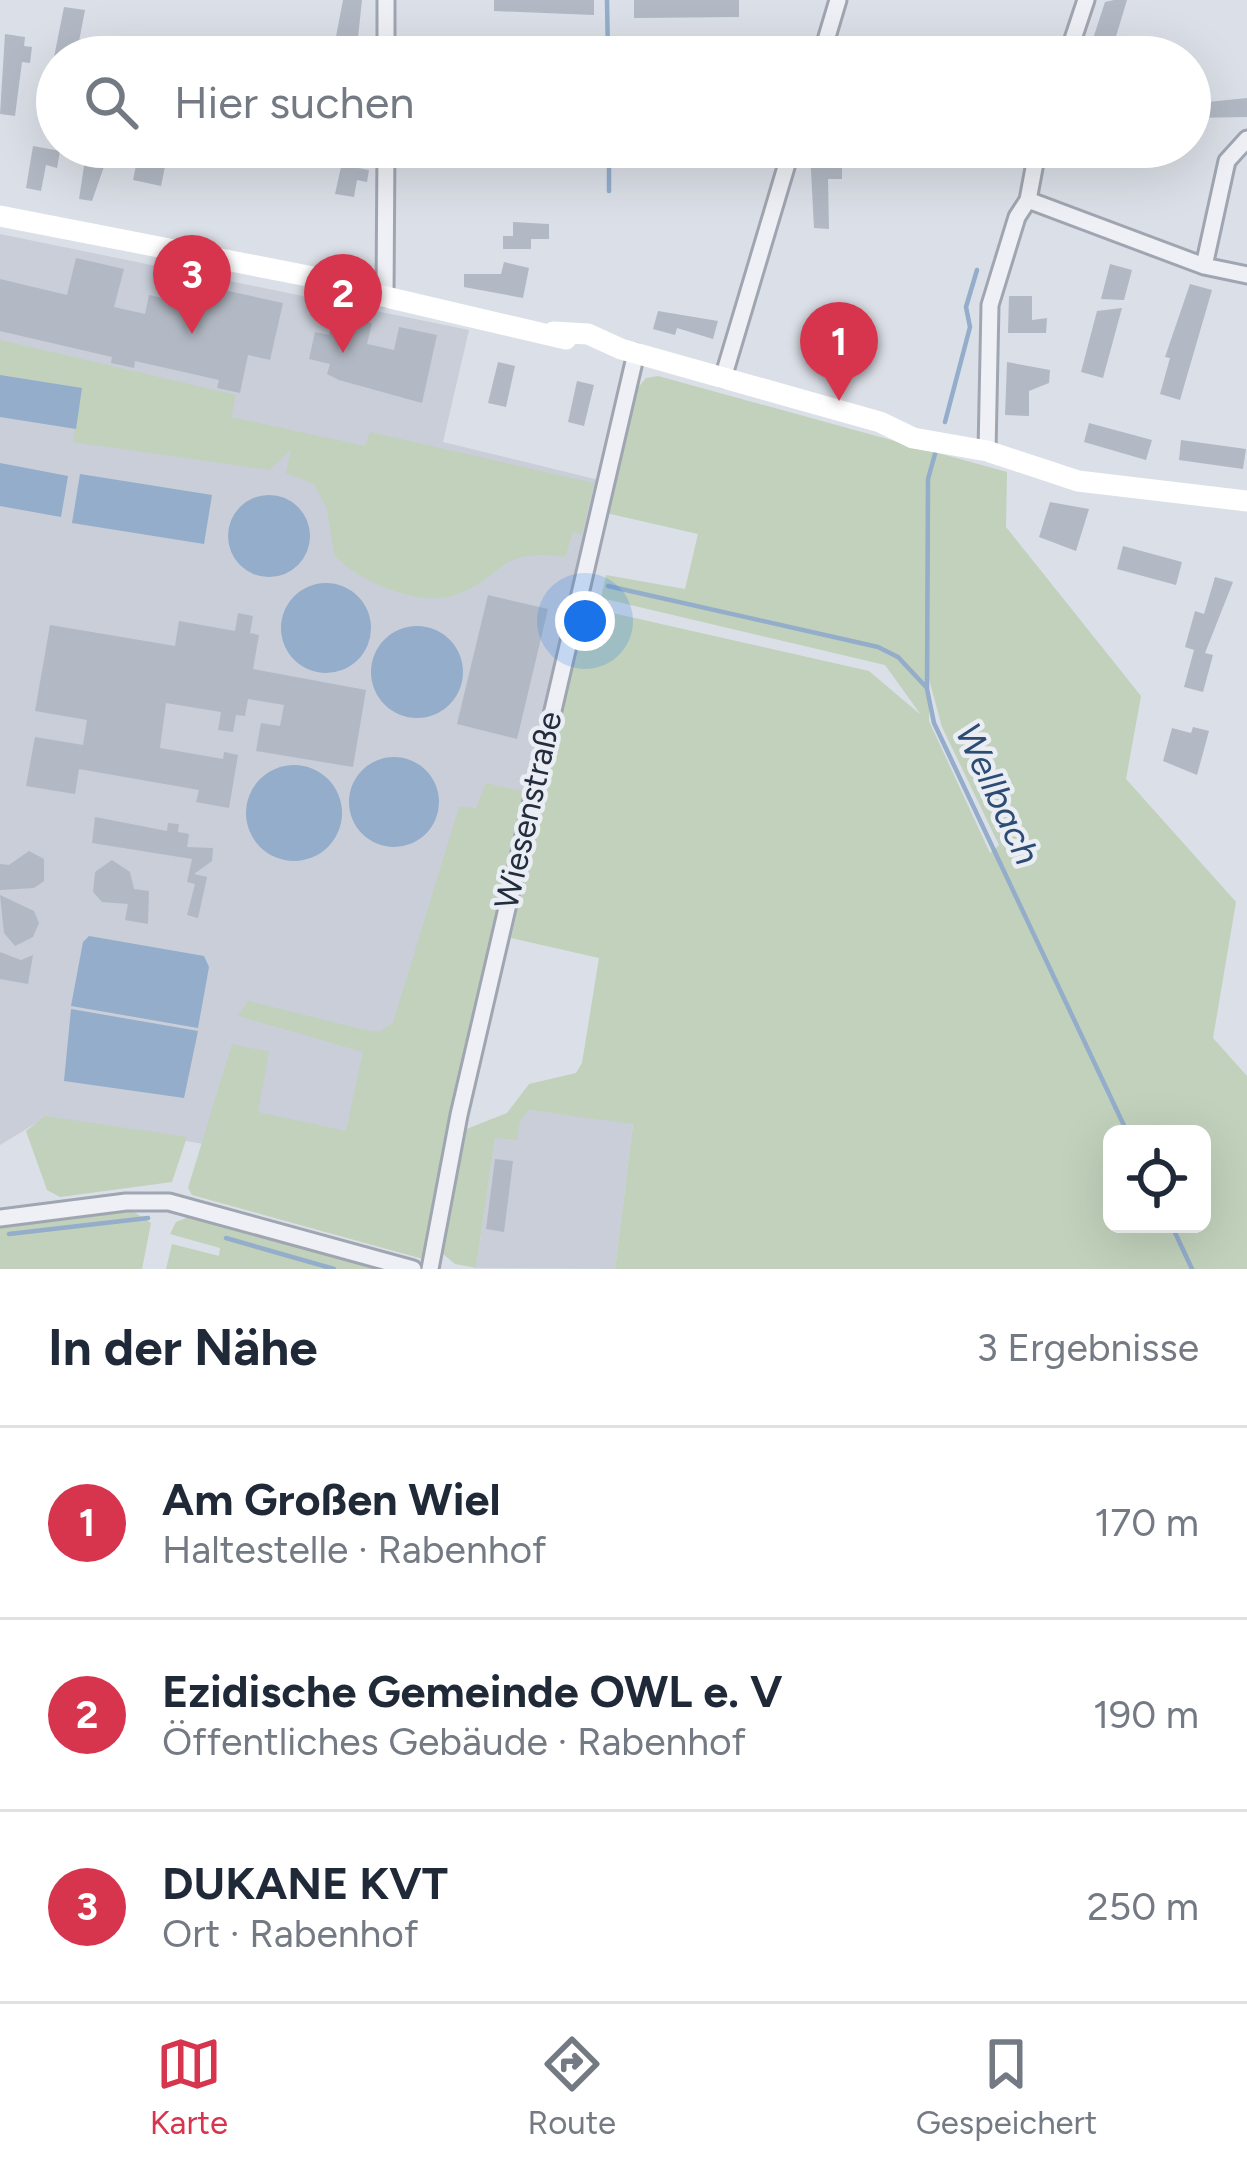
<!DOCTYPE html>
<html lang="de">
<head>
<meta charset="utf-8">
<style>
  :root { --surface:#fff; --page:#f6f6f7; --text:#1f2937; --muted:#747a83; --line:#e0e1e3; --accent:#d7354d }
  body { margin:0; font-family:Figtree,sans-serif; background:var(--page); color:var(--text) }
  .controls { position:absolute; right:36px; bottom:36px; display:grid; overflow:hidden; border-radius:18px; box-shadow:0 12px 48px #0002 }
  .controls button { width:108px; height:108px; display:grid; place-items:center; padding:0; border:0; border-bottom:3px solid var(--line); background:var(--surface); color:var(--text); font:60px sans-serif }
  .you { position:absolute; left:585px; top:621px; width:42px; height:42px; margin:-30px; border:9px solid #fff; border-radius:50%; background:#1a73e8; box-shadow:0 0 0 18px #1a73e833 }
  .badge { display:grid; place-items:center; width:78px; height:78px; border-radius:50%; background:var(--accent); color:#fff; font-size:39px; font-weight:700 }
  .pin { position:absolute; translate:-50% -99px; filter:drop-shadow(0 3px 6px #0008) }
  .pin::after { content:''; position:absolute; top:63px; width:42px; height:36px; background:inherit; clip-path:polygon(0 0,100% 0,50% 100%) }
  .list { margin:0; padding:0; list-style:none }
  h2 { display:flex; justify-content:space-between; align-items:center; height:156px; margin:0; padding:0 48px; font-size:51px }
  h2 small { font-size:39px; font-weight:400; color:var(--muted) }
  .list li { display:grid; grid-template-columns:78px 1fr auto; gap:36px; align-items:center; box-sizing:border-box; height:192px; padding:0 48px; border-top:3px solid var(--line) }
  .list b { display:block; font-size:45px; white-space:nowrap }
  .list p { margin:0; font-size:39px; white-space:nowrap; color:var(--muted) }
  .list em { font-size:39px; font-style:normal; color:var(--muted) }
  .icon { flex:none; width:66px; height:66px; fill:none; stroke:currentColor; stroke-width:2; stroke-linecap:round; stroke-linejoin:round }
  .map { position:relative; flex:none; width:1247px; height:1269px; overflow:hidden }
  .search { position:absolute; background:var(--surface); box-shadow:0 12px 48px #0002; left:36px; right:36px; top:36px; height:132px; display:flex; align-items:center; gap:30px; box-sizing:border-box; padding:0 42px; border-radius:66px; color:var(--muted); font-size:45px }
  .sheet { height:732px; background:var(--surface) }
  nav { display:flex; justify-content:space-around; align-items:center; box-sizing:border-box; height:168px; border-top:3px solid var(--line); background:var(--surface); font-size:33px; color:var(--muted) }
  nav a { display:grid; justify-items:center; gap:6px }
  nav .on { color:var(--accent) }
  .map>svg:first-child { display:block }
  .built { fill:#c9ced9 }
  .green { fill:#c1d1bb; fill-rule:evenodd }
  .water { fill:#93adca }
  .lines { fill:none; stroke-linecap:round; stroke-linejoin:round }
  .stream { stroke:#93adca; stroke-width:4.5 }
  .building { fill:#b2b9c4 }
  .street-casing { stroke:#a0a6b1; stroke-width:21 }
  .street { stroke:#eef0f5; stroke-width:15 }
  .secondary { stroke:#fff; stroke-width:21 }
  .labels { text-anchor:middle; dominant-baseline:central; stroke-width:9; stroke-linejoin:round; paint-order:stroke }
  .street-label { font-size:33px; fill:#242d3d; stroke:#eaeef4 }
  .water-label { font-size:36px; font-style:italic; fill:#2c4c74; stroke:#eaeef4 }
</style>
</head>
<body>
<div class="map">
<svg width="1247" height="1269" viewBox="0 0 1247 1269">
  <rect width="100%" height="100%" fill="#dbdfe7"/>
  <path class="built" d="M0,234L469,330L443,442L599,480L436,1184L46,1117L0,1145Z
    M529,1110L633,1123L615,1269L476,1268L495,1137Z"/>
  <path class="green" d="M0,340L236,395L231,417L365,446L370,432L594,483L582,534L573,532L565,557C494,548 508,575 455,595C422,608 355,581 334,554L327,509L314,484L286,473L291,449L270,470L73,442L82,388L0,375Z
    M658,376L1007,472L1006,527L1141,696L1126,779L1236,902L1213,1038L1247,1076V1269H615L633,1124L529,1110L520,1121L517,1140L495,1138L476,1268L455,1264L442,1253L464,1130L507,1113L529,1084L576,1073L582,1063L599,958L511,938L586,607L869,671L921,715L885,665L601,598L606,575L685,589L698,534L606,513L637,389L646,378ZM929,679L942,727L999,845L990,853L929,721ZM1112,1134H1202V1224H1112Z
    M486,783L521,791L525,797L447,1130L423,1259L192,1195L188,1188L232,1044L269,1052L258,1112L346,1131L363,1052L238,1016L248,1001L364,1030L379,1032L393,1023L459,807L476,808Z
    M45,1116L187,1137L172,1182L60,1197L47,1190L26,1131Z
    M128,1208L151,1223L142,1269H0V1224Z
    M191,1216L384,1269H166L172,1244L219,1256L220,1248L170,1234L176,1222Z"/>
  <path class="water" d="M0,375L82,388L76,429L0,417Z
    M0,463L68,476L61,517L0,506Z
    M80,474L212,495L204,544L72,523Z
    M228 536a41 41 0 1 1 82 0a41 41 0 1 1-82 0Z
    M281 628a45 45 0 1 1 90 0a45 45 0 1 1-90 0Z
    M371 672a46 46 0 1 1 92 0a46 46 0 1 1-92 0Z
    M349 802a45 45 0 1 1 90 0a45 45 0 1 1-90 0Z
    M246 813a48 48 0 1 1 96 0a48 48 0 1 1-96 0Z
    M89,936L204,956L209,967L198,1028L71,1006L83,942Z
    M71,1009L198,1031L184,1098L64,1081Z"/>
  <g class="lines">
    <path class="stream" d="M607,0L608,57
      M609,147V191
      M945,422L970,327L966,307L977,270
      M935,454L928,479L927,689L934,723L1128,1134
      M608,586L878,647L898,657L927,688
      M1171,1224L1192,1269
      M9,1234L148,1218
      M226,1238L334,1269"/>
  </g>
  <path class="building" d="M343,0H362L356,56L333,52Z
    M494,0H594V15L494,11Z
    M634,0H739V17L634,18Z
    M1114,0H1127L1114,43L1121,45L1116,57H1087L1105,2Z
    M64,7L85,10L76,57H54Z
    M5,34L25,37L24,46L32,47L30,63L22,62L15,116L0,114Z
    M1190,96H1208V102L1247,98V117L1190,118Z
    M33,146L60,151L57,168L46,165L41,191L26,188Z
    M152,147H169L161,186L133,180L137,161L149,163Z
    M338,147H357L353,167L369,170L367,182L357,180L354,197L335,194L343,158L337,157Z
    M810,152L831,153V161H842V179H828L829,229L814,228Z
    M86,153L107,158L92,201L79,199Z
    M513,222L549,224V239H531V249H503V236H513Z
    M76,258L124,269L114,307L145,314L149,295L187,303L192,283L283,303L270,360L248,355L240,393L217,388L219,380L135,361L134,368L111,363L112,357L0,331V279L67,295Z
    M504,262L529,268L523,298L464,287V274H501Z
    M1110,264L1132,270L1124,300L1101,299Z
    M1190,284L1212,290L1180,400L1160,394L1170,358L1165,357Z
    M1009,296H1032V320L1047,318L1046,333H1008Z
    M1122,308L1103,378L1081,372L1097,311Z
    M658,311L718,321L713,339L677,328L675,335L653,329Z
    M333,315L372,323L367,344L394,350L399,327L437,335L422,403L339,380L327,374L330,364L309,359L315,332L329,335Z
    M498,362L515,366L506,407L488,403Z
    M1007,362L1050,370L1049,383L1029,391V416L1005,415Z
    M577,381L594,385L584,426L568,422Z
    M1089,423L1152,440L1146,460L1084,442Z
    M1181,440L1246,449L1243,469L1179,460Z
    M1050,502L1089,509L1076,551L1039,537Z
    M1123,546L1182,562L1176,585L1117,569Z
    M1215,577L1233,582L1205,653L1213,655L1203,692L1184,687L1194,650L1185,647L1195,611L1204,614Z
    M488,595L548,609L517,739L457,724Z
    M238,613L253,616L250,633L259,635L253,669L366,690L353,767L256,751L261,723L280,726L284,705L248,699L245,716L236,715L233,732L218,730L221,712L166,703L160,748L223,759L224,752L238,755L229,808L196,802L199,790L79,769L75,794L26,786L35,737L83,745L87,720L35,711L50,625L175,646L179,621L235,631Z
    M1193,727L1209,731L1197,775L1163,761L1172,728L1191,733Z
    M95,817L167,831L168,823L179,824L178,832L189,834L187,847L213,848L212,861L194,874L207,877L198,918L187,915L195,884L187,882L192,859L92,843Z
    M29,851L44,859V881L34,888L0,890V864L9,865Z
    M112,860L130,872L134,889L149,891L148,924L125,920L128,904L102,902L93,892L95,872Z
    M0,895L34,911L39,923L33,937L15,946L4,933Z
    M0,952L21,960L33,955L28,984L0,979Z
    M495,1159L513,1161L504,1232L486,1229Z"/>
  <g class="lines">
    <g class="street-casing">
      <path id="street" d="M386,57V0
        M821,57L838,0
        M1067,57L1086,0
        M1028,200L1204,266L1247,275
        M1204,266L1227,161L1247,139
        M385,297L386,147
        M723,378L792,147
        M987,451L990,305L1017,217L1028,200L1038,147
        M0,1218L126,1202H169L413,1269
        M430,1269L459,1115L636,353"/>
    </g>
    <use href="#street" class="street"/>
    <path class="secondary" d="M0,216L349,284L369,293L566,339
      M553,332L588,334L621,349L880,422L913,438L987,451L1078,481L1247,501"/>
  </g>
  <g class="labels">
    <g class="street-label">
      <text transform="translate(528 810) rotate(-77)">Wiesenstraße</text>
    </g>
    <g class="water-label">
      <text transform="translate(998 794) rotate(65)">Wellbach</text>
    </g>
  </g>
</svg>
<div class="controls">
<button><svg class="icon" aria-label="locate" viewBox="0 0 24 24"><circle cx="12" cy="12" r="6"/><path d="M12 2v4M12 18v4M2 12h4M18 12h4"/></svg></button>
</div>
<div class="you"></div>
<div class="pin badge" style="left:839px;top:401px">1</div>
<div class="pin badge" style="left:343px;top:353px">2</div>
<div class="pin badge" style="left:192px;top:334px">3</div>
<div class="search"><svg class="icon" aria-label="search" viewBox="0 0 24 24"><circle cx="10" cy="10" r="6"/><path d="M15 15l6 6"/></svg>Hier suchen</div>
</div>
<section class="sheet">
<h2>In der Nähe<small>3 Ergebnisse</small></h2>
<ul class="list">
<li><span class="badge">1</span><div><b>Am Großen Wiel</b><p>Haltestelle · Rabenhof</p></div><em>170 m</em></li>
<li><span class="badge">2</span><div><b>Ezidische Gemeinde OWL e. V</b><p>Öffentliches Gebäude · Rabenhof</p></div><em>190 m</em></li>
<li><span class="badge">3</span><div><b>DUKANE KVT</b><p>Ort · Rabenhof</p></div><em>250 m</em></li>
</ul>
</section>
<nav>
<a class="on"><svg class="icon" aria-label="map" viewBox="0 0 24 24"><path d="M3 6l6-2 6 2 6-2v14l-6 2-6-2-6 2zM9 4v14M15 6v14"/></svg>Karte</a>
<a><svg class="icon" aria-label="directions" viewBox="0 0 24 24"><path d="M12 3l9 9-9 9-9-9zM9 14v-3h6M13 9l2 2-2 2"/></svg>Route</a>
<a><svg class="icon" aria-label="saved" viewBox="0 0 24 24"><path d="M7 4h10v16l-5-4-5 4z"/></svg>Gespeichert</a>
</nav>
</body>
</html>
